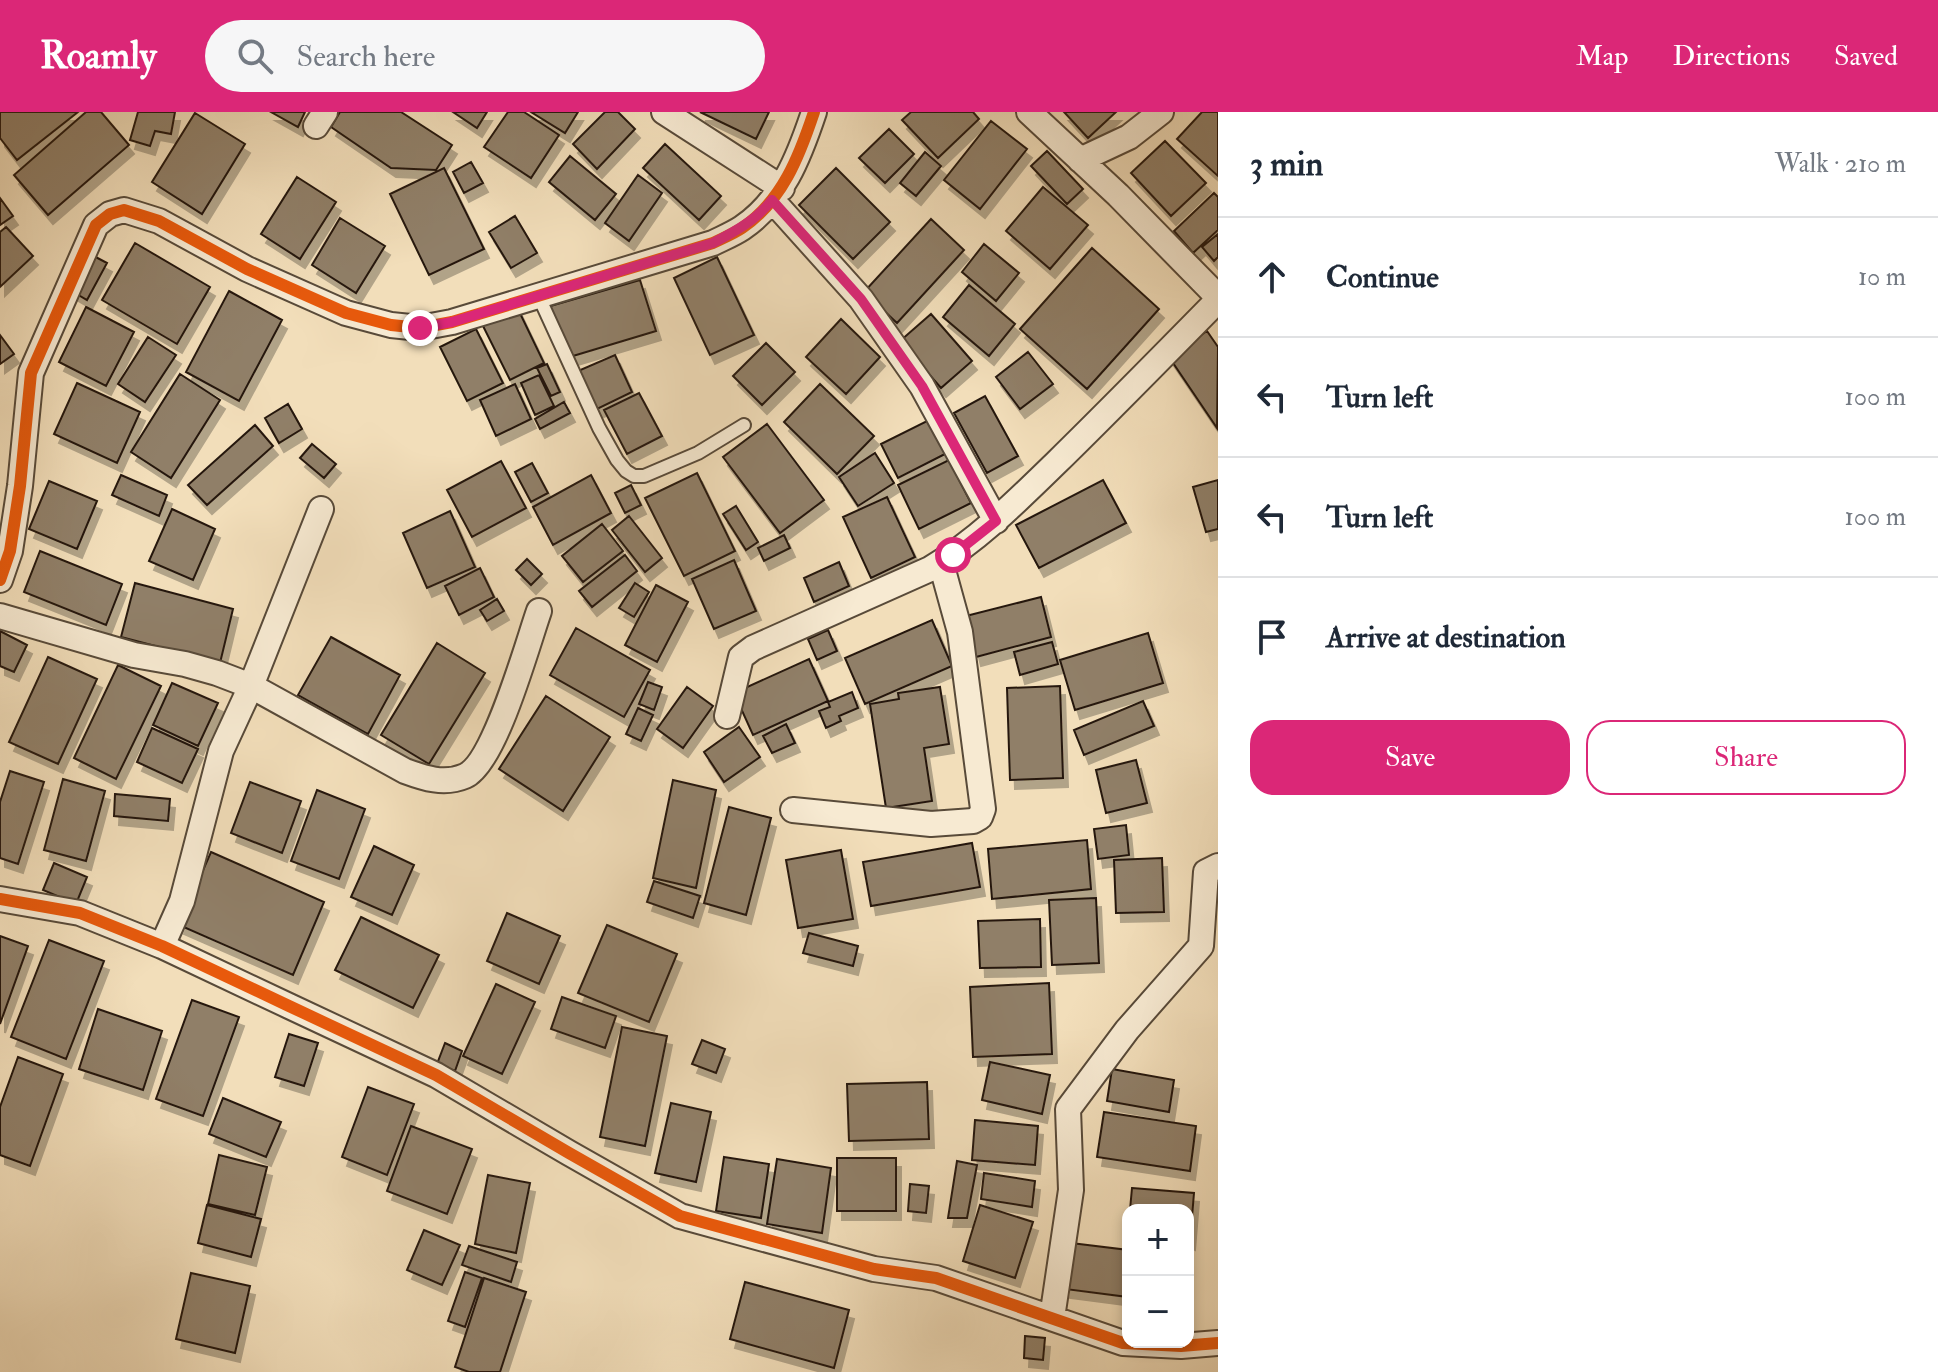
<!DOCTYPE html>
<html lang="en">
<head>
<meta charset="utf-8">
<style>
  :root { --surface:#fff; --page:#f6f6f7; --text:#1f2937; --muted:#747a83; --line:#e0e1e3; --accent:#db2777 }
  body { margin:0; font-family:"IM FELL Double Pica",serif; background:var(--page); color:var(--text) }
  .controls { position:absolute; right:24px; bottom:24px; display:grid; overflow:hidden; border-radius:16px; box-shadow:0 4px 12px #0003 }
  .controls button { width:72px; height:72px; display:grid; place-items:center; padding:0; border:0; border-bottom:2px solid var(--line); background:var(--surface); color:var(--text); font:40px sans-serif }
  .stop { position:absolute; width:24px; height:24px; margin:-18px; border:6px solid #db2777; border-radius:50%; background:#fff }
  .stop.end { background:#db2777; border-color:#fff; box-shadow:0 2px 8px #0008 }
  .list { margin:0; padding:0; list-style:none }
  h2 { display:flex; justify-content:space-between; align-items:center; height:104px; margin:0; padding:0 32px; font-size:34px }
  h2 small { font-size:26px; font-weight:400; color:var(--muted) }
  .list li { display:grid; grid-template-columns:52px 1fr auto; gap:24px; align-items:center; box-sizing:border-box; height:120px; padding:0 32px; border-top:2px solid var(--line) }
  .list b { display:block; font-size:30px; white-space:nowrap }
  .list em { font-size:26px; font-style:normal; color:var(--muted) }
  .actions { display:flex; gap:16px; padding:24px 32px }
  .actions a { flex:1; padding:18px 0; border:2px solid var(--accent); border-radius:24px; text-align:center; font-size:28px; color:var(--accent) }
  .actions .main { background:var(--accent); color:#fff }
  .icon { flex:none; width:44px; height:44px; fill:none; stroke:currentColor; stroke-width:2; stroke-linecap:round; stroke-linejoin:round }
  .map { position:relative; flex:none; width:1218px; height:1260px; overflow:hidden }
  header { display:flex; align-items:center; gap:48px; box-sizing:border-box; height:112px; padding:0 40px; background:var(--accent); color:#fff }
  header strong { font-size:38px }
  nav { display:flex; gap:44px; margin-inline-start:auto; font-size:28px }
  .search { width:560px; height:72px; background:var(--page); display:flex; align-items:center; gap:20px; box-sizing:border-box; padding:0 28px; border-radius:44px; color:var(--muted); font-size:30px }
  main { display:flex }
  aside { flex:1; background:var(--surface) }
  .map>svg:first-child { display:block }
  .building { fill:#907f67; stroke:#25190e; stroke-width:2; filter:url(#shadow) }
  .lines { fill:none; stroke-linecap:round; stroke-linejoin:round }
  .lane-casing { stroke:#584a39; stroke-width:16 }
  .street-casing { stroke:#584a39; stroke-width:28 }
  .lane { stroke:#f7ead2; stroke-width:12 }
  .street { stroke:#f7ead2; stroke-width:24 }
  .cycleway-casing { stroke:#f7ead2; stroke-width:17 }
  .cycleway { stroke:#e8590c; stroke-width:12 }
  .route { stroke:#db2777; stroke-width:10 }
</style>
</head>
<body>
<header>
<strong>Roamly</strong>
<div class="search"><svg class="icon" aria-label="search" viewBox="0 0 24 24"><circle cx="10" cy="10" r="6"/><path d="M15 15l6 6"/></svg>Search here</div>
<nav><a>Map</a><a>Directions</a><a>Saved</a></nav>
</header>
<main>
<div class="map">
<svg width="1218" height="1260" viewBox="0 0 1218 1260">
  <defs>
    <filter id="shadow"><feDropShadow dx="5" dy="9" stdDeviation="0" flood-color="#0004"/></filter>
  </defs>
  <rect width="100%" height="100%" fill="#f2deba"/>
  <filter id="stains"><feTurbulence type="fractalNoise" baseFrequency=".0025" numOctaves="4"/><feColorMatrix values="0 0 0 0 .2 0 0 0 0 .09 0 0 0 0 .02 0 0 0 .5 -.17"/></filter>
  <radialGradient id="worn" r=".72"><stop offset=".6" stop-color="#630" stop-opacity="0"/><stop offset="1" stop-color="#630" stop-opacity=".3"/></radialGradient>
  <path class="building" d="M0,0H78L17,48L0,26Z
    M86,0H101L129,33L48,103L14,63Z
    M138,0H175L171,22L155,19L150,34L130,28Z
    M271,0H305L298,15Z
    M340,0H401L452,33L436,58L391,56L331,15Z
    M453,0H487L477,16Z
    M508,0H524L559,23L531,66L484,35Z
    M531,0H578L565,21Z
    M605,0H618L635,17L597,57L573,32Z
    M700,0H769L756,27Z
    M911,0H973L979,7L938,46L902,8Z
    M1064,0H1116L1088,26Z
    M1202,0H1218V64L1177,27Z
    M195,1L245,32L202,102L152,70Z
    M991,9L1027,37L980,97L944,68Z
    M889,17L914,42L885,71L859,46Z
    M1165,29L1206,71L1171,104L1131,61Z
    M665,32L721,84L699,108L643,56Z
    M1047,39L1083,77L1067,92L1031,54Z
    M925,40L941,54L916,84L900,71Z
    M570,44L616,82L595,108L549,70Z
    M471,50L483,71L464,81L453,60Z
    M444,56L484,137L429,163L390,82Z
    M836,56L890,110L853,147L799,93Z
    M638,63L662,81L629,129L605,111Z
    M297,65L336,90L300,147L261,122Z
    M1043,75L1088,113L1050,157L1006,119Z
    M1214,81L1218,85V118L1193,141L1174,119Z
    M0,86L13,104L0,113Z
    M515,104L537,141L511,156L489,120Z
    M340,106L385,134L356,181L312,153Z
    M931,107L964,138L897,211L864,180Z
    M6,115L33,144L0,175V120Z
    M1218,122V145L1214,149L1202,135Z
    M135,131L210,175L177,232L102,188Z
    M984,132L1019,161L996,189L962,160Z
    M1092,136L1159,197L1087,277L1020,217Z
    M90,142L107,151L87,188L70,178Z
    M717,145L754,223L710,243L674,166Z
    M640,168L656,219L563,247L547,195Z
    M969,173L1015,212L989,244L943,205Z
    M229,179L282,208L239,289L186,260Z
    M86,195L134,220L106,274L59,250Z
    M517,195L544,251L510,268L482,212Z
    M931,202L972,249L941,276L900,229Z
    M841,207L880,245L846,282L806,245Z
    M476,217L503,271L467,289L440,235Z
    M1207,219L1218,235L1217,316L1169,245Z
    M0,223L14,242L0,252Z
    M148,225L176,243L145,290L118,272Z
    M766,231L795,260L762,293L733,264Z
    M1028,240L1053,272L1020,297L996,265Z
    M615,243L632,280L595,298L578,259Z
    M547,252L560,280L551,284L537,256Z
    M180,262L220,288L171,366L131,340Z
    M539,263L554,294L535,303L521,271Z
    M77,271L140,300L117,351L54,322Z
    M515,272L531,307L496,324L480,288Z
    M820,272L874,324L837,362L784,310Z
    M639,281L662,324L627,342L604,298Z
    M985,284L1018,344L987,361L954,301Z
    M564,290L570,301L540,317L535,307Z
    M288,292L302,317L279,331L265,306Z
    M929,308L945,342L898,366L881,332Z
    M767,312L824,388L780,421L723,345Z
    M255,313L273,334L207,393L188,373Z
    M312,332L336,352L324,366L300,346Z
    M875,341L894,371L858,394L839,365Z
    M949,348L971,391L919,417L898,373Z
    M501,349L526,396L472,425L447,378Z
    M532,351L548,381L531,390L515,360Z
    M697,361L735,439L684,464L645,386Z
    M121,363L167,383L159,404L112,383Z
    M591,363L611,401L553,433L533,395Z
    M1103,368L1126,411L1039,456L1016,413Z
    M1218,368V417L1206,420L1193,375Z
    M49,369L97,389L77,437L29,417Z
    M631,373L641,393L625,401L615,381Z
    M887,385L915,445L871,466L843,405Z
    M736,394L758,430L746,438L723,402Z
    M172,397L215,417L193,468L149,449Z
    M450,399L475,455L427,476L403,421Z
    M629,404L662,446L645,460L612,418Z
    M602,412L623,439L583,470L562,444Z
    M784,423L790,436L764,449L758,436Z
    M40,439L122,472L106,513L24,480Z
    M625,443L637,459L592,495L579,479Z
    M527,447L542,462L531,473L516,458Z
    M734,448L756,499L714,517L692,467Z
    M839,450L849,474L814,490L804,466Z
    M480,456L494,485L459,503L445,474Z
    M135,471L233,497L220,551L121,525Z
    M635,471L649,480L634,505L619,496Z
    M656,473L688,490L657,550L625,533Z
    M1041,485L1051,525L976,545L966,504Z
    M497,487L504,499L487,509L480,498Z
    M932,508L952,554L865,592L845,546Z
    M576,516L650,558L624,605L550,563Z
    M828,518L837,539L817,548L808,527Z
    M0,519L27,533L14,560L0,554Z
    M1148,521L1163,571L1075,598L1060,548Z
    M331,525L400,563L368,622L298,583Z
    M1052,530L1058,552L1020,563L1014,540Z
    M437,531L485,561L429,652L381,623Z
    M48,545L97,567L58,652L9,630Z
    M809,547L828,589L753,623L734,581Z
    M118,553L161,574L116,667L74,646Z
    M648,570L662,575L654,598L639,592Z
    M172,571L218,591L198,634L153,613Z
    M1060,574L1063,666L1010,668L1007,576Z
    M687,575L713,594L683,636L657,617Z
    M940,575L949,632L924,636L932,689L886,696L870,592L899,587L898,581Z
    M852,580L858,596L839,604L841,609L826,616L819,599L830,595L828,590Z
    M546,584L610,625L563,699L499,657Z
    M1143,589L1154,614L1084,643L1074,618Z
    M638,596L653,603L641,629L626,622Z
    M786,612L795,631L772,641L763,624Z
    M739,615L760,645L724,670L704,640Z
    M152,616L198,637L182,671L137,650Z
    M1136,648L1147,691L1106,701L1096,658Z
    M10,659L44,670L18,752L0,746V690Z
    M63,667L105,679L86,749L44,738Z
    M673,668L716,678L696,776L653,766Z
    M250,670L301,689L282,741L231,721Z
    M317,678L365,697L339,767L291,749Z
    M115,682L170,687L168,709L114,704Z
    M729,695L771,706L746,803L704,791Z
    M1126,713L1129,743L1098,747L1094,717Z
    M1087,728L1091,777L992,787L988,737Z
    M972,731L980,775L871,794L863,750Z
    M374,734L414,753L392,803L351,785Z
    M841,738L853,807L798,816L786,748Z
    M211,740L324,790L293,863L179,813Z
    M1162,746L1164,800L1116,801L1114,748Z
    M54,751L87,765L76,792L43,778Z
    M654,769L700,784L693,806L647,790Z
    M1096,786L1099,851L1052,853L1049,788Z
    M507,801L560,824L539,872L487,849Z
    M361,805L439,843L413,896L335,858Z
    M1040,807L1041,855L980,856L978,809Z
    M607,813L677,842L649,910L578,881Z
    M809,821L858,834L853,854L803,841Z
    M0,824L28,834L0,912Z
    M49,828L104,849L66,947L11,925Z
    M1049,871L1052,942L973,945L970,875Z
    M496,872L535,890L502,962L463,944Z
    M562,885L616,904L605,936L551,917Z
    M192,888L239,905L203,1004L156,987Z
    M98,897L162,919L143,978L79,957Z
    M622,915L667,924L645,1034L600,1025Z
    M289,922L318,931L304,974L275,965Z
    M702,928L725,937L716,961L692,952Z
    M445,931L462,939L455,959L437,952Z
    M18,945L63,962L30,1054L0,1043V995Z
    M990,950L1050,963L1042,1002L982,988Z
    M1112,957L1174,968L1169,1000L1107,989Z
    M927,970L929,1027L849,1029L847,972Z
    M368,975L414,992L387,1063L342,1045Z
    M223,986L281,1010L266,1045L209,1022Z
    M671,991L711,1000L696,1070L655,1061Z
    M1104,1000L1196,1014L1190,1059L1097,1045Z
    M975,1008L1038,1014L1035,1053L972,1048Z
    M411,1014L472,1037L447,1102L387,1079Z
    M219,1043L267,1055L255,1103L208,1092Z
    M724,1045L769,1052L761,1106L716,1099Z
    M837,1046H896V1099H837Z
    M777,1047L831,1056L822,1121L767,1112Z
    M957,1049L977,1053L967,1106H948Z
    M984,1061L1035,1069L1032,1095L981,1087Z
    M488,1063L530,1071L516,1141L475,1132Z
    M910,1072L929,1074L926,1101L908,1099Z
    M1132,1076L1194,1081L1190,1129L1188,1128V1098H1130Z
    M207,1093L261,1107L251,1145L198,1131Z
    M980,1093L1033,1110L1015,1166L963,1149Z
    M424,1118L460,1133L442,1173L407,1158Z
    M1071,1131L1128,1138V1185L1065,1177Z
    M469,1134L517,1150L511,1170L462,1153Z
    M465,1160L482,1166L465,1215L448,1209Z
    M191,1161L250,1174L235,1241L176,1227Z
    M484,1166L526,1180L500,1260H469L455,1255Z
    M745,1170L849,1198L834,1256L730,1227Z
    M1025,1224L1045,1226L1043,1248L1024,1246Z"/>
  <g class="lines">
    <g class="lane-casing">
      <path id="lane" d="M538,183L599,316L617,348L626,359L634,364H644L698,341L744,313"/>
    </g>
    <g class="street-casing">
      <path id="street" d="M664,0L782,76
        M1029,0L1118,83L1218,185
        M316,14L325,0
        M1080,48L1129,25L1161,0
        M772,88L861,187L922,274L996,409
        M0,468L10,439L20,374L31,261L96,113L110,102L124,98L159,109L247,157L346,201L391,213L420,216L452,210L713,131C723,126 733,122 742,116C782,89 799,45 814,0
        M0,504L134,543L185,552L217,561L251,574L405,659C424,666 444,673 465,664C495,651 527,533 539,499
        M727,604L741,545L753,536L930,457C978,428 1017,389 1057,350C1111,297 1165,242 1218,188
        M793,698L931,712L973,709L980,705L983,697L960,520L941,451
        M0,787L80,801L162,834L289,894L436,963L569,1041L680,1104L874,1157L936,1166L1123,1231L1181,1234L1218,1231
        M162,834L182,789L221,639L251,574L321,397
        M1052,1206L1071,1078L1068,997L1127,918L1201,834L1206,760L1218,754"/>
    </g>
    <use href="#lane" class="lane"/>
    <use href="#street" class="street"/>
    <g class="cycleway-casing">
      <path id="cycleway" d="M0,468L10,439L20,374L31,261L96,113L110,102L124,98L159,109L247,157L346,201L391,213L420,216L452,210L713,131C723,126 733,122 742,116C782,89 799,45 814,0
        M0,787L80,801L162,834L289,894L436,963L569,1041L680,1104L874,1157L936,1166L1123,1231L1181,1234L1218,1231"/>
    </g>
    <use href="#cycleway" class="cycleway"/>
  </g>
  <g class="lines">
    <path class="route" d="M420,216L452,210L713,131C736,119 756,108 772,88L861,187L922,274L996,409L953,443"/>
  </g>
  <rect width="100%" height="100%" filter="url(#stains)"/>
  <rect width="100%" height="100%" fill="url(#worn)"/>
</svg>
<div class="controls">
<button>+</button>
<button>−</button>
</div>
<div class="stop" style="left:953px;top:443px"></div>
<div class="stop end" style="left:420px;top:216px"></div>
</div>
<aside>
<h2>3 min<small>Walk · 210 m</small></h2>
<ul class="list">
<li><svg class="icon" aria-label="ahead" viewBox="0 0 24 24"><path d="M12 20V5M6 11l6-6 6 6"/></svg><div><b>Continue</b></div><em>10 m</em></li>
<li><svg class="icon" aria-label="left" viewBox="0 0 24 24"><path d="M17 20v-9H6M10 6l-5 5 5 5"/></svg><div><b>Turn left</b></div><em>100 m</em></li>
<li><svg class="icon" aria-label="left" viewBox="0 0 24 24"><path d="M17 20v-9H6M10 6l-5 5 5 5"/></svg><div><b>Turn left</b></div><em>100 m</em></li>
<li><svg class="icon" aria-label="arrive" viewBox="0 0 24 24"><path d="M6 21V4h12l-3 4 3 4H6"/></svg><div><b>Arrive at destination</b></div></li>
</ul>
<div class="actions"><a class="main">Save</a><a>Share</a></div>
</aside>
</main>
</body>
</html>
